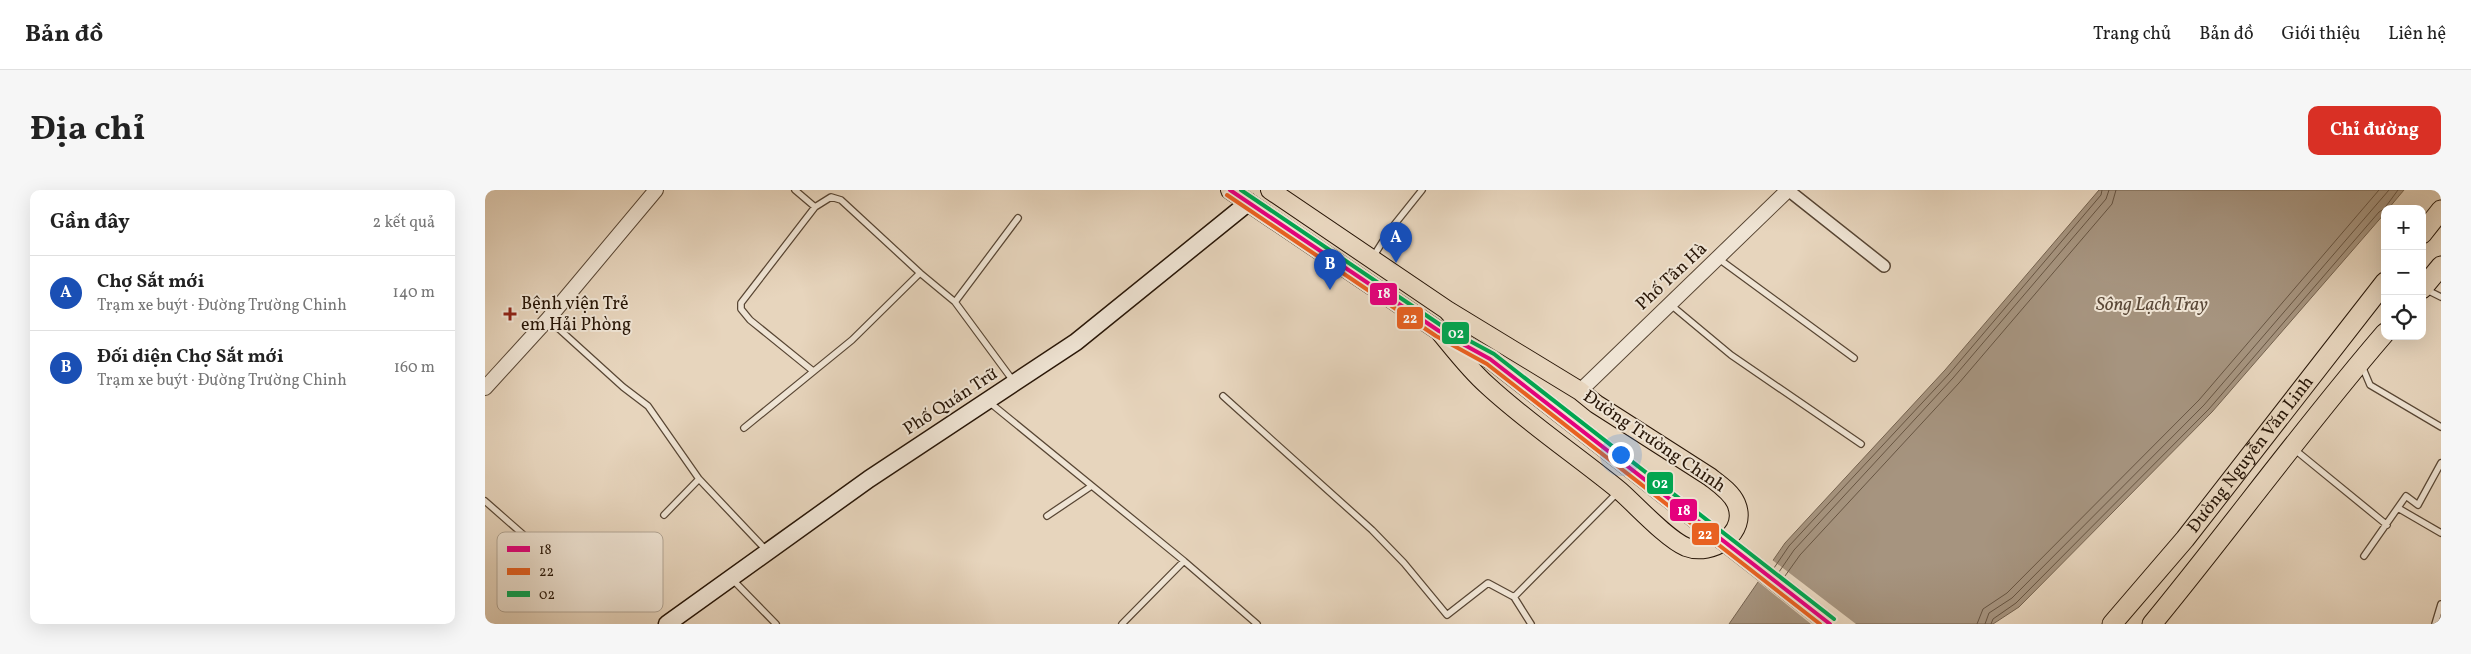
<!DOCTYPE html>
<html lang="vi">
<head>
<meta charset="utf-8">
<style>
  :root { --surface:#fff; --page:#f6f6f6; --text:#222; --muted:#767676; --line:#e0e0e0; --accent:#d93025 }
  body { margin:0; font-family:Vollkorn,serif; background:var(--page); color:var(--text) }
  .controls { position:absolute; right:15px; top:15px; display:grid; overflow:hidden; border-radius:10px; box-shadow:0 5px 20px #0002 }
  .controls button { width:45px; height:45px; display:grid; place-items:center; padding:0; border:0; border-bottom:1px solid var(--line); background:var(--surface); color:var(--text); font:25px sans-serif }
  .you { position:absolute; left:1135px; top:264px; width:18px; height:18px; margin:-12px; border:4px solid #fff; border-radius:50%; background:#1a73e8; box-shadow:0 0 0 8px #1a73e833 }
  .badge { display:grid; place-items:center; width:32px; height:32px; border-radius:50%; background:var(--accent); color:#fff; font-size:16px; font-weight:700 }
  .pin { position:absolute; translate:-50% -41px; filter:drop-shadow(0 1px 2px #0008) }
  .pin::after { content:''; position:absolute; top:26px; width:18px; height:15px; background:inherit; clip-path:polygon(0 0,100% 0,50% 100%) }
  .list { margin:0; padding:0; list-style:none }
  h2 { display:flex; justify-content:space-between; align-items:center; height:65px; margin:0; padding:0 20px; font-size:21px }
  h2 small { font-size:16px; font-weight:400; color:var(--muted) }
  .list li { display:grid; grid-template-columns:32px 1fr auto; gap:15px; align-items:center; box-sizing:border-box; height:75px; padding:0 20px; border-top:1px solid var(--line) }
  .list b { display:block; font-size:19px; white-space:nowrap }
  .list p { margin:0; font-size:16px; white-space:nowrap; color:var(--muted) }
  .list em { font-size:16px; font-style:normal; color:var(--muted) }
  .icon { flex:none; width:28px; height:28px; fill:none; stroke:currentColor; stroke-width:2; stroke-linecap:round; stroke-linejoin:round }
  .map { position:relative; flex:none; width:1956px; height:434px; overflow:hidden; border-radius:10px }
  header { display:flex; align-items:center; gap:30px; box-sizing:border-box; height:70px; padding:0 25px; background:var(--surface); border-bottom:1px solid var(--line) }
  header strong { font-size:24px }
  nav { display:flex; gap:28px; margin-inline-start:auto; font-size:18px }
  .intro { display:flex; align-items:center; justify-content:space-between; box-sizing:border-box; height:120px; padding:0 30px }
  h1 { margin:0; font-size:35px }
  .button { padding:12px 22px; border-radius:10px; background:var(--accent); color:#fff; font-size:18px; font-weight:700 }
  main { display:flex; gap:30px; padding:0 30px }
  aside { flex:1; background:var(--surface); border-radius:10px; box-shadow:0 5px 20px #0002 }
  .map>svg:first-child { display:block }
  .water { fill:#a6947f; stroke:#74624f }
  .pier { fill:#e7d5bd }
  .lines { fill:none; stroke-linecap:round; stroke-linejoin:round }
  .shore { stroke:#675543; stroke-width:1 }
  .service-casing { stroke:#584634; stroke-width:8 }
  .minor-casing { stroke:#584634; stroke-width:14 }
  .tertiary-casing { stroke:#584634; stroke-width:16 }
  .secondary-casing { stroke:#281607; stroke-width:19 }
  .primary-casing { stroke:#281607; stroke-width:20 }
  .trunk-casing { stroke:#281607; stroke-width:21 }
  .service { stroke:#efe4d4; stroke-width:5.5 }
  .minor { stroke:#efe4d4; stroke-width:11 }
  .tertiary { stroke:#efe4d4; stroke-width:14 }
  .secondary { stroke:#efe4d4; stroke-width:16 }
  .primary { stroke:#e7d5bd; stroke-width:18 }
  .trunk { stroke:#e7d5bd; stroke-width:19 }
  .primary-bridge-casing { stroke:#281607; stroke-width:20; stroke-linecap:butt }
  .primary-bridge { stroke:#e7d5bd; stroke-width:18 }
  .bus-1-casing { stroke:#efe4d4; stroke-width:8 }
  .bus-2-casing { stroke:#efe4d4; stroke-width:8 }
  .bus-3-casing { stroke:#efe4d4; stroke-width:8 }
  .bus-1 { stroke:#e5007d; stroke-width:4 }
  .bus-2 { stroke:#e86121; stroke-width:4 }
  .bus-3 { stroke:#00a651; stroke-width:4 }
  .poi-dot { fill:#8f2418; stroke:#efe4d4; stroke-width:2 }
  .labels { text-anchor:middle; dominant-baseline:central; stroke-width:4; stroke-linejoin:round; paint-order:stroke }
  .street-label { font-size:18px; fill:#281607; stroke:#efe4d4 }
  .poi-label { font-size:18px; fill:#281607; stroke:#efe4d4; text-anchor:start }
  .water-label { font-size:19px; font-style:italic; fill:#5a4837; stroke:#efe4d4 }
  .key { fill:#efe4d4; stroke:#b3a696; stroke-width:1 }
  .key-label { font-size:14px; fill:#281607 }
  .line-badge { stroke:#efe4d4; stroke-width:2 }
  .badge-label { font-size:14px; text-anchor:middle; font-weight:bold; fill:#fff }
</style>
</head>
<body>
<header>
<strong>Bản đồ</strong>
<nav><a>Trang chủ</a><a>Bản đồ</a><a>Giới thiệu</a><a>Liên hệ</a></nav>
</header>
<div class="intro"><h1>Địa chỉ</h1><a class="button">Chỉ đường</a></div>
<main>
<aside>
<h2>Gần đây<small>2 kết quả</small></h2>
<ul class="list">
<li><span class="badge" style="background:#1a4fb4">A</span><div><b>Chợ Sắt mới</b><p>Trạm xe buýt · Đường Trường Chinh</p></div><em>140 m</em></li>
<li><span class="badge" style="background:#1a4fb4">B</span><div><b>Đối diện Chợ Sắt mới</b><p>Trạm xe buýt · Đường Trường Chinh</p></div><em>160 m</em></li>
</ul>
</aside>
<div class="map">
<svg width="1956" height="434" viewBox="0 0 1956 434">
  <rect width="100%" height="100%" fill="#e7d5bd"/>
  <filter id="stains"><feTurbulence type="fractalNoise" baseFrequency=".004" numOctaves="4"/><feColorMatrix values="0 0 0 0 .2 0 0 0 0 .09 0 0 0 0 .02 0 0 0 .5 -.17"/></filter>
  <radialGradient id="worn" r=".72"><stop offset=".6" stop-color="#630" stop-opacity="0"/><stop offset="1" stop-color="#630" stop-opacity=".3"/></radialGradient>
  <path class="water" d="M1614,0H1919L1903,19H1900V23L1727,222L1534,417L1508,434H1244L1300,353L1460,180Z"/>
  <path class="pier" d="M1286,369L1371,434H1326L1271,390Z"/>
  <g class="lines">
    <path class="shore" d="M1289,378L1304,356L1464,184L1616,5L1617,0
      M1294,382L1309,360L1468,188L1621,9L1624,0
      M1300,386L1315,365L1474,193L1627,14L1631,0
      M1492,434L1498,419L1522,403L1714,210L1894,0
      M1500,434L1504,423L1527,408L1719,215L1904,0
      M1506,434L1508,429L1531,413L1724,219L1894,22L1899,19L1913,0"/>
    <g class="service-casing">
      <path id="service" d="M310,0L330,17
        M888,67L905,40L937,0
        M1234,69L1369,168
        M1940,99L1956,107
        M470,112L533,28
        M1186,115L1246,165L1376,254
        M63,129L138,197L163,216L214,289L282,361
        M1877,176L1885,195L1956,237
        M328,181L265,130L256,119V113L330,17L346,7L356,10L435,83L470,112L529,192
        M738,206L887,340L919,373L962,425L1003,393L1029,407L1133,302
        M504,212L699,371L772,434
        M259,238L367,150L435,83
        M1809,259L1902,335
        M0,311L99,398
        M1913,318L1956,343
        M179,325L214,289
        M562,326L605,297
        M1879,366L1921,306L1933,315L1956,273
        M247,389L291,434
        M1029,407L1046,434
        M637,434L699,371
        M1950,434L1956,414"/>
    </g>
    <g class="minor-casing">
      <path id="minor" d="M1303,0L1399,76"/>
    </g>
    <g class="tertiary-casing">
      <path id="tertiary" d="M0,198L63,129L171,0
        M1095,201L1303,0"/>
    </g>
    <g class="secondary-casing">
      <path id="secondary" d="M182,434L384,289L591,152L764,12"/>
    </g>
    <g class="primary-casing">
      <path id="primary" d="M745,0L954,141L1005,169
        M785,0L962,120L970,129
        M954,141C969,159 984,179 1002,195C1043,233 1091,265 1135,301C1152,316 1182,349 1201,357C1227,367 1264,343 1251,313C1246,302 1234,294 1225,287L1111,214L1095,201L962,120"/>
    </g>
    <g class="trunk-casing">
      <g id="trunk">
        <path d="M1937,44L1956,20"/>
        <path d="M1937,99L1956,76"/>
        <path id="s1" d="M1627,434L1700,349L1900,92"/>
        <path d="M1667,434C1746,338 1819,237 1900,143"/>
      </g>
    </g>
    <use href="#service" class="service"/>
    <use href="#minor" class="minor"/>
    <use href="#tertiary" class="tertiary"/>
    <use href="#secondary" class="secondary"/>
    <use href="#primary" class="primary"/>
    <use href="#trunk" class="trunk"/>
    <g class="primary-bridge-casing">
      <path id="primary-bridge" d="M1005,169L1345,434"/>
    </g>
    <use href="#primary-bridge" class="primary-bridge"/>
    <g class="bus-1-casing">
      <path id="bus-1" d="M745,0L954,141L1005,169L1345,434"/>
    </g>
    <g class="bus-2-casing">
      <path id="bus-2" d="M742,5L951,146L1002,174L1335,434"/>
    </g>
    <g class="bus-3-casing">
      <path id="bus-3" d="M756,0L957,136L1009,164L1349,429"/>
    </g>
    <use href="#bus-1" class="bus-1"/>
    <use href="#bus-2" class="bus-2"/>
    <use href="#bus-3" class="bus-3"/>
  </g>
  <path class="poi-dot" d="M22.5 116.5h5v5h5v5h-5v5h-5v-5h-5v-5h5z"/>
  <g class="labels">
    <g class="street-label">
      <text transform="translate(1187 87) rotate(-43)">Phố Tân Hà</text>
      <text transform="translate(466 212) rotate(-33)">Phố Quán Trữ</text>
      <text transform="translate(1169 252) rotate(34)">Đường Trường Chinh</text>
      <text stroke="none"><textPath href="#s1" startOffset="219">Đường Nguyễn Văn Linh</textPath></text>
    </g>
    <g class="poi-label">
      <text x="36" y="114">Bệnh viện Trẻ<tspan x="36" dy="21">em Hải Phòng</tspan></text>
    </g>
    <g class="water-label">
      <text x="1667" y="115">Sông Lạch Tray</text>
    </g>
  </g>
  <rect x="12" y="342" width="166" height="80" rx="8" class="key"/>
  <rect x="22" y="356" width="23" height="6" fill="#e5007d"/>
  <rect x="22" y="378" width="23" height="7" fill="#e86121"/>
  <rect x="22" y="401" width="23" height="6" fill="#00a651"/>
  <g class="key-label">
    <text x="54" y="364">18</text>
    <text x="54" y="386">22</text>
    <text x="54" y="409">02</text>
  </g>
  <g class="line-badge">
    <rect x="884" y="92" width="29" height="24" rx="5" fill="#e5007d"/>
    <rect x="911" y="116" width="28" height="24" rx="5" fill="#e86121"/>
    <rect x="956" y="131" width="29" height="24" rx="5" fill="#00a651"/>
    <rect x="1161" y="281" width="28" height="24" rx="5" fill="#00a651"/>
    <rect x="1184" y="308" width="29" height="24" rx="5" fill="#e5007d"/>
    <rect x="1206" y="332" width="29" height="24" rx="5" fill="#e86121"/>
  </g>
  <g class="badge-label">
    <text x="899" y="108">18</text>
    <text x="925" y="133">22</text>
    <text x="971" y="148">02</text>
    <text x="1175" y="298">02</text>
    <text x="1199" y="325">18</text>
    <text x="1220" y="349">22</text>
  </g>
  <rect width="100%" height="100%" filter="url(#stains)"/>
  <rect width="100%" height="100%" fill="url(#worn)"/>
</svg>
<div class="controls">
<button>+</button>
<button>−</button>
<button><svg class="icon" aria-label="locate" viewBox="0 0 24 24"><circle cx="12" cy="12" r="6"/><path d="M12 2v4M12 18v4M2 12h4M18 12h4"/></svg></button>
</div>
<div class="you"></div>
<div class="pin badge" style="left:911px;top:73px;background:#1a4fb4">A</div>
<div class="pin badge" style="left:845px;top:100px;background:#1a4fb4">B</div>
</div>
</main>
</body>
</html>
